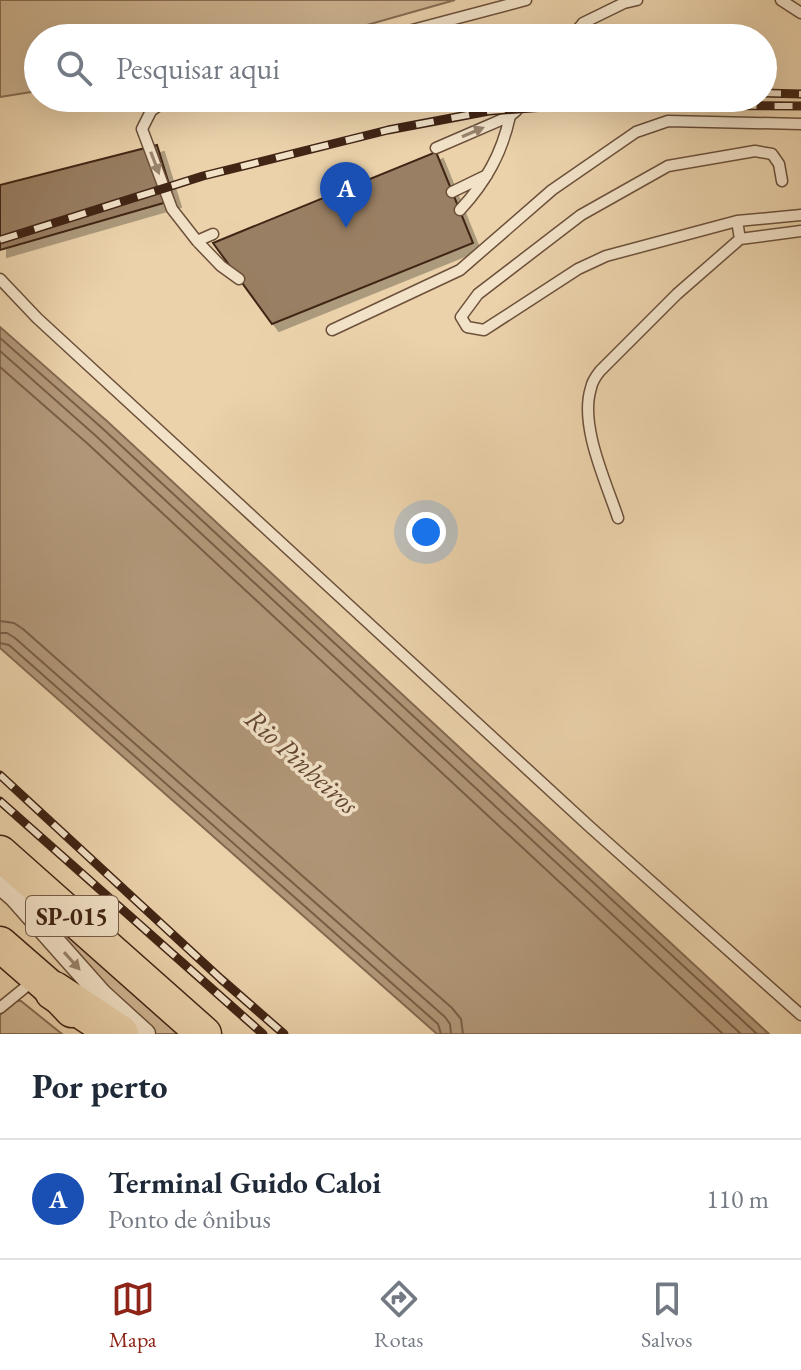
<!DOCTYPE html>
<html lang="pt">
<head>
<meta charset="utf-8">
<style>
  :root { --surface:#fff; --page:#f2f2f3; --text:#1f2937; --muted:#747a83; --line:#e0e1e3; --accent:#8f2418 }
  body { margin:0; font-family:"EB Garamond",serif; background:var(--page); color:var(--text) }
  .you { position:absolute; left:426px; top:532px; width:28px; height:28px; margin:-20px; border:6px solid #fff; border-radius:50%; background:#1a73e8; box-shadow:0 0 0 12px #1a73e833 }
  .badge { display:grid; place-items:center; width:52px; height:52px; border-radius:50%; background:var(--accent); color:#fff; font-size:26px; font-weight:700 }
  .pin { position:absolute; translate:-50% -66px; filter:drop-shadow(0 2px 4px #0008) }
  .pin::after { content:''; position:absolute; top:42px; width:28px; height:24px; background:inherit; clip-path:polygon(0 0,100% 0,50% 100%) }
  .list { margin:0; padding:0; list-style:none }
  h2 { display:flex; justify-content:space-between; align-items:center; height:104px; margin:0; padding:0 32px; font-size:34px }
  h2 small { font-size:26px; font-weight:400; color:var(--muted) }
  .list li { display:grid; grid-template-columns:52px 1fr auto; gap:24px; align-items:center; box-sizing:border-box; height:120px; padding:0 32px; border-top:2px solid var(--line) }
  .list b { display:block; font-size:30px; white-space:nowrap }
  .list p { margin:0; font-size:26px; white-space:nowrap; color:var(--muted) }
  .list em { font-size:26px; font-style:normal; color:var(--muted) }
  .icon { flex:none; width:44px; height:44px; fill:none; stroke:currentColor; stroke-width:2; stroke-linecap:round; stroke-linejoin:round }
  .map { position:relative; flex:none; width:801px; height:1034px; overflow:hidden }
  .search { position:absolute; background:var(--surface); box-shadow:0 8px 32px #0002; left:24px; right:24px; top:24px; height:88px; display:flex; align-items:center; gap:20px; box-sizing:border-box; padding:0 28px; border-radius:44px; color:var(--muted); font-size:30px }
  .sheet { height:224px; background:var(--surface) }
  nav { display:flex; justify-content:space-around; align-items:center; box-sizing:border-box; height:112px; border-top:2px solid var(--line); background:var(--surface); font-size:22px; color:var(--muted) }
  nav a { display:grid; justify-items:center; gap:4px }
  nav .on { color:var(--accent) }
  .map>svg:first-child { display:block }
  .green { fill:#ceb592; stroke:#886d54; stroke-width:2 }
  .water { fill:#b19778; stroke:#846950; stroke-width:2 }
  .lines { fill:none; stroke-linecap:round; stroke-linejoin:round }
  .shore { stroke:#795e46; stroke-width:2 }
  .building { fill:#997f63; stroke:#412515; stroke-width:2; filter:url(#shadow) }
  .service-casing { stroke:#6c503a; stroke-width:13 }
  .minor-casing { stroke:#6c503a; stroke-width:23 }
  .trunk-casing { stroke:#412515; stroke-width:37 }
  .motorway-casing { stroke:#412515; stroke-width:41 }
  .service { stroke:#f2e2c8; stroke-width:10 }
  .minor { stroke:#f2e2c8; stroke-width:20 }
  .trunk { stroke:#ebd2ab; stroke-width:34 }
  .motorway { stroke:#ebd2ab; stroke-width:38 }
  .rail-casing { stroke:#412515; stroke-width:9 }
  .rail { stroke:#f2e2c8; stroke-width:6; stroke-dasharray:18; stroke-linecap:butt }
  .oneway { fill:#9a846e }
  .labels { text-anchor:middle; dominant-baseline:central; stroke-width:7; stroke-linejoin:round; paint-order:stroke }
  .shield { fill:#f2e2c8; stroke:#765e4b; stroke-width:2 }
  .shield-label { font-size:24px; font-weight:bold; fill:#412515 }
  .water-label { font-size:28px; font-style:italic; fill:#634733; stroke:#f2e2c8 }
</style>
</head>
<body>
<div class="map">
<svg width="801" height="1034" viewBox="0 0 801 1034">
  <defs>
    <filter id="shadow"><feDropShadow dx="7" dy="7" stdDeviation="0" flood-color="#0004"/></filter>
  </defs>
  <rect width="100%" height="100%" fill="#ebd2ab"/>
  <filter id="stains"><feTurbulence type="fractalNoise" baseFrequency=".0025" numOctaves="4"/><feColorMatrix values="0 0 0 0 .2 0 0 0 0 .09 0 0 0 0 .02 0 0 0 .5 -.17"/></filter>
  <radialGradient id="worn" r=".72"><stop offset=".6" stop-color="#630" stop-opacity="0"/><stop offset="1" stop-color="#630" stop-opacity=".3"/></radialGradient>
  <path class="green" d="M0,0H455L321,38H38V91L0,97Z
    M1,866L190,1034H156L131,1016Z
    M14,1001H21L62,1034H0V1015Z"/>
  <path class="water" d="M0,327L108,422L769,1034H437L0,648Z"/>
  <g class="lines">
    <path class="shore" d="M0,338L102,428L757,1034
      M0,351L96,436L741,1034
      M0,367L88,444L723,1034
      M0,621L14,623L23,629L452,1008L461,1019L463,1034
      M0,633H7L15,638L445,1017L450,1024L451,1034
      M0,643L9,645L438,1024L441,1034"/>
  </g>
  <path class="building" d="M157,145L174,200L0,250V185Z
    M436,152L473,243L272,324L213,243Z"/>
  <g class="lines">
    <g class="service-casing">
      <path id="service" d="M781,0L801,13
        M382,38L526,0
        M571,38L583,23L624,3L637,0
        M169,98L151,111L142,129L172,209L197,241L221,266L239,279
        M436,148L510,116
        M782,181L779,164L772,154L755,151L668,166L581,215L478,294L461,317L467,327L484,330L578,269L606,256L737,221L801,215
        M452,192L487,175
        M460,210C486,182 502,153 510,116L516,111L526,98
        M740,239L801,231
        M197,241L213,234
        M0,279L37,318L590,827L801,1015
        M332,330L460,270L552,190L636,132L668,121L801,124
        M618,518C606,482 579,425 591,388C592,382 596,376 600,371L677,294L740,239L737,221
        M0,1008L33,981"/>
    </g>
    <g class="minor-casing">
      <path id="minor" d="M0,884L15,897L101,994L145,1034"/>
    </g>
    <g class="trunk-casing">
      <path id="trunk" d="M0,853L204,1034
        M0,944L54,991L72,1010"/>
    </g>
    <g class="motorway-casing">
      <path id="motorway" d="M54,991L119,1034"/>
    </g>
    <use href="#service" class="service"/>
    <use href="#minor" class="minor"/>
    <use href="#trunk" class="trunk"/>
    <use href="#motorway" class="motorway"/>
    <g class="rail-casing">
      <path id="rail" d="M763,93L801,94
        M0,240L203,176L388,130L489,111L572,105L801,106
        M0,775L221,979L284,1034
        M0,801L263,1034"/>
    </g>
    <use href="#rail" class="rail"/>
  </g>
  <defs><path id="oneway-solid" d="M-6-.8H1V-3.2L6.5 0L1 3.2V.8H-6Z" transform="scale(2)"/></defs>
  <g class="oneway">
    <use href="#oneway-solid" transform="translate(473 132) rotate(-23)"/>
    <use href="#oneway-solid" transform="translate(155 163) rotate(69)"/>
    <use href="#oneway-solid" transform="translate(72 961) rotate(48)"/>
  </g>
  <g class="labels">
    <rect class="shield" x="26" y="896" width="92" height="40" rx="6"/>
    <g class="shield-label">
      <text x="72" y="916">SP-015</text>
    </g>
    <g class="water-label">
      <text transform="translate(302 761) rotate(42)">Rio Pinheiros</text>
    </g>
  </g>
  <rect width="100%" height="100%" filter="url(#stains)"/>
  <rect width="100%" height="100%" fill="url(#worn)"/>
</svg>
<div class="you"></div>
<div class="pin badge" style="left:346px;top:228px;background:#1a4fb4">A</div>
<div class="search"><svg class="icon" aria-label="search" viewBox="0 0 24 24"><circle cx="10" cy="10" r="6"/><path d="M15 15l6 6"/></svg>Pesquisar aqui</div>
</div>
<section class="sheet">
<h2>Por perto<small></small></h2>
<ul class="list">
<li><span class="badge" style="background:#1a4fb4">A</span><div><b>Terminal Guido Caloi</b><p>Ponto de ônibus</p></div><em>110 m</em></li>
</ul>
</section>
<nav>
<a class="on"><svg class="icon" aria-label="map" viewBox="0 0 24 24"><path d="M3 6l6-2 6 2 6-2v14l-6 2-6-2-6 2zM9 4v14M15 6v14"/></svg>Mapa</a>
<a><svg class="icon" aria-label="directions" viewBox="0 0 24 24"><path d="M12 3l9 9-9 9-9-9zM9 14v-3h6M13 9l2 2-2 2"/></svg>Rotas</a>
<a><svg class="icon" aria-label="saved" viewBox="0 0 24 24"><path d="M7 4h10v16l-5-4-5 4z"/></svg>Salvos</a>
</nav>
</body>
</html>
